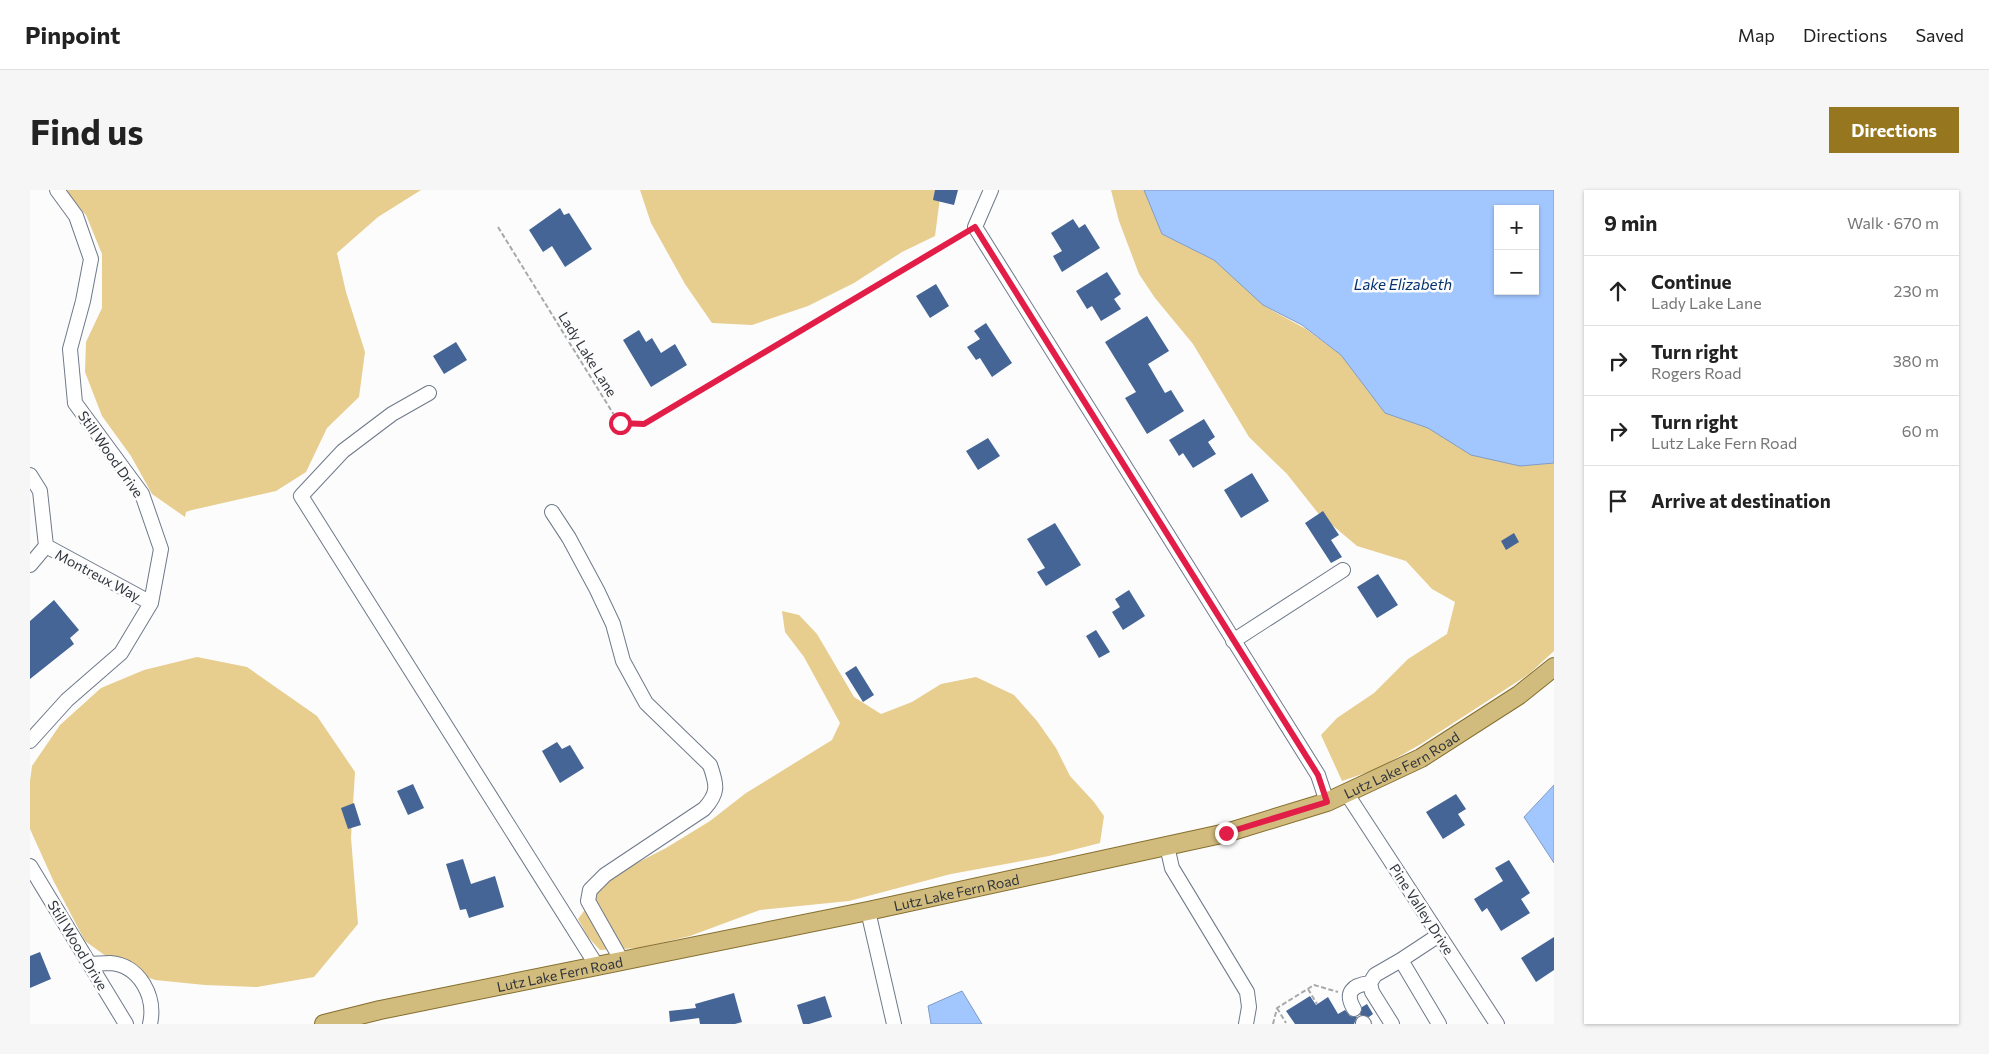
<!DOCTYPE html>
<html lang="en">
<head>
<meta charset="utf-8">
<style>
  :root { --surface:#fff; --page:#f6f6f6; --text:#222; --muted:#767676; --line:#e0e0e0; --accent:#96771f }
  body { margin:0; font-family:Commissioner,sans-serif; background:var(--page); color:var(--text) }
  .controls { position:absolute; right:15px; top:15px; display:grid; overflow:hidden; border-radius:0px; box-shadow:0 1px 4px #0004 }
  .controls button { width:45px; height:45px; display:grid; place-items:center; padding:0; border:0; border-bottom:1px solid var(--line); background:var(--surface); color:var(--text); font:25px sans-serif }
  .stop { position:absolute; width:15px; height:15px; margin:-11px; border:4px solid #e11d48; border-radius:50%; background:#fff }
  .stop.end { background:#e11d48; border-color:#fff; box-shadow:0 1px 5px #0008 }
  .list { margin:0; padding:0; list-style:none }
  h2 { display:flex; justify-content:space-between; align-items:center; height:65px; margin:0; padding:0 20px; font-size:21px }
  h2 small { font-size:16px; font-weight:400; color:var(--muted) }
  .list li { display:grid; grid-template-columns:32px 1fr auto; gap:15px; align-items:center; box-sizing:border-box; height:70px; padding:0 20px; border-top:1px solid var(--line) }
  .list b { display:block; font-size:19px; white-space:nowrap }
  .list p { margin:0; font-size:16px; white-space:nowrap; color:var(--muted) }
  .list em { font-size:16px; font-style:normal; color:var(--muted) }
  .icon { flex:none; width:28px; height:28px; fill:none; stroke:currentColor; stroke-width:2; stroke-linecap:round; stroke-linejoin:round }
  .map { position:relative; flex:none; width:1524px; height:834px; overflow:hidden; border-radius:0px }
  header { display:flex; align-items:center; gap:30px; box-sizing:border-box; height:70px; padding:0 25px; background:var(--surface); border-bottom:1px solid var(--line) }
  header strong { font-size:24px }
  nav { display:flex; gap:28px; margin-inline-start:auto; font-size:18px }
  .intro { display:flex; align-items:center; justify-content:space-between; box-sizing:border-box; height:120px; padding:0 30px }
  h1 { margin:0; font-size:35px }
  .button { padding:12px 22px; border-radius:0px; background:var(--accent); color:#fff; font-size:18px; font-weight:700 }
  main { display:flex; gap:30px; padding:0 30px }
  aside { flex:1; background:var(--surface); border-radius:0px; box-shadow:0 1px 4px #0004 }
  .map>svg:first-child { display:block }
  .green { fill:#e7cd8e }
  .water { fill:#a2c7fe; stroke:#809bc4; fill-rule:evenodd }
  .building { fill:#446596 }
  .lines { fill:none; stroke-linecap:round; stroke-linejoin:round }
  .minor-casing { stroke:#6e7989; stroke-width:16 }
  .major-casing { stroke:#856f2e; stroke-width:20 }
  .path { stroke:#a7a9ac; stroke-width:2; stroke-dasharray:5 2.5; stroke-linecap:butt }
  .minor { stroke:#fff; stroke-width:14 }
  .major { stroke:#d1bb7d; stroke-width:18 }
  .route { stroke:#e11d48; stroke-width:6 }
  .labels { text-anchor:middle; dominant-baseline:central; stroke-width:5; stroke-linejoin:round; paint-order:stroke }
  .street-label { font-size:14px; fill:#30353c; stroke:#fcfcfc }
  .water-label { font-size:15px; font-style:italic; fill:#03316f; stroke:#fcfcfc }
</style>
</head>
<body>
<header>
<strong>Pinpoint</strong>
<nav><a>Map</a><a>Directions</a><a>Saved</a></nav>
</header>
<div class="intro"><h1>Find us</h1><a class="button">Directions</a></div>
<main>
<div class="map">
<svg width="1524" height="834" viewBox="0 0 1524 834">
  <rect width="100%" height="100%" fill="#fcfcfc"/>
  <path class="green" d="M33,0H391L348,27L307,63L316,102L335,162L329,207L297,238L276,282L246,301L162,320L156,322L155,327L122,304L101,266L72,226L55,182L56,152L72,118V64L56,25Z
    M610,0H911L905,46L872,62L824,93L778,116L722,135L682,133L655,94L621,33Z
    M1081,0H1114L1132,44L1184,70L1236,117L1276,139L1311,165L1355,223L1398,238L1441,265L1490,276L1524,273V461L1499,484L1391,554L1347,579L1312,591L1291,545L1307,528L1344,503L1378,469L1417,444L1425,412L1402,399L1376,371L1327,356L1288,323L1257,284L1219,247L1163,154L1125,108L1109,84L1089,31Z
    M752,421L769,425L787,444L824,507L851,524L882,512L911,494L946,487L984,505L1007,531L1026,558L1040,586L1064,612L1074,626L1070,653L1019,666L921,684L819,711L730,720L660,746L609,758L570,760L558,747L548,729L575,693L603,675L636,658L680,631L716,603L802,550L810,533L774,467L755,442Z
    M167,467L217,477L287,526L325,582L321,648L328,734L284,787L227,797L175,795L125,790L91,777L55,751L23,690L0,639V591L2,576L30,535L71,498L114,480Z"/>
  <path class="water" d="M1114,0H1524V273L1490,276L1441,265L1398,238L1355,223L1311,165L1272,135L1233,115L1184,70L1132,44ZM1468,19H1505V101H1468Z
    M1524,595V673L1494,627Z
    M932,801L952,834H901L898,816Z"/>
  <path class="building" d="M905,0H928L924,15L903,10Z
    M530,18L534,25L539,23L562,59L535,77L522,56L513,62L499,40Z
    M1043,29L1049,38L1055,34L1070,58L1032,82L1023,66L1032,61L1021,43Z
    M1077,82L1091,104L1084,109L1091,119L1071,131L1062,116L1057,119L1046,101Z
    M906,94L919,116L900,128L886,106Z
    M1117,126L1139,161L1118,174L1135,203L1141,200L1154,221L1117,244L1095,208L1106,202L1075,152Z
    M956,133L982,173L962,187L950,168L946,170L937,157L950,149L944,141Z
    M609,140L616,152L622,148L631,163L645,154L657,175L621,197L593,150Z
    M426,152L437,170L414,184L403,166Z
    M1174,229L1185,247L1178,252L1186,264L1163,278L1153,263L1149,266L1139,250Z
    M958,248L970,266L948,280L936,261Z
    M1222,283L1239,311L1211,328L1194,300Z
    M1293,321L1309,345L1301,350L1312,367L1301,373L1275,333Z
    M1025,333L1051,375L1016,396L1007,382L1015,378L997,349Z
    M1484,343L1489,352L1476,360L1471,351Z
    M1348,384L1368,415L1347,428L1327,397Z
    M1099,400L1115,426L1093,440L1082,422L1090,417L1085,409Z
    M24,410L49,440L40,448L44,454L0,489V431Z
    M1066,440L1080,462L1069,468L1056,446Z
    M826,476L844,505L833,512L815,483Z
    M527,552L532,559L540,555L554,578L530,593L512,561Z
    M383,594L394,618L378,625L367,601Z
    M1426,604L1436,619L1428,624L1435,635L1413,649L1396,622Z
    M324,613L331,635L318,639L311,618Z
    M433,669L441,694L465,686L474,717L439,728L436,719L430,720L416,674Z
    M1479,670L1500,703L1491,709L1500,723L1471,741L1457,718L1452,722L1444,709L1473,691L1465,678Z
    M1524,747V780L1506,792L1491,768Z
    M10,762L21,789L0,798V766Z
    M704,803L712,832L705,834H670L669,828L640,832L639,821L666,818L665,814Z
    M795,806L802,827L779,834H773L767,815Z
    M1280,806L1286,815L1298,807L1308,824L1315,820L1320,826L1327,827L1324,834H1265L1256,821Z
    M1337,814L1343,824L1339,827L1330,825L1332,817Z"/>
  <g class="lines">
    <g class="minor-casing">
      <path id="minor" d="M961,0L945,37L1288,585L1297,612
        M399,203L362,224L313,261L271,306L567,776
        M0,285L10,301L16,356L0,375
        M522,322L539,348L567,400L583,434L593,471L616,513L680,575C687,595 689,603 674,619L575,685L560,700L558,711L592,771
        M16,356L121,413
        M1203,451L1313,380
        M0,551L37,510L91,463L121,413L131,359L112,304L45,213L40,159L53,111L61,69L46,26L27,0
        M1317,604L1467,834
        M1137,656L1142,678L1217,802L1219,817L1216,834
        M0,676L96,834
        M838,721L864,834
        M60,774C66,774 73,773 80,773C110,775 126,807 120,834
        M1324,819C1314,802 1323,795 1340,793
        M1333,833L1334,834
        M1362,834L1342,802L1340,793L1345,785L1371,770
        M1409,834L1371,770L1409,745"/>
    </g>
    <g class="major-casing">
      <g id="major">
        <path id="s1" d="M294,834L350,820L838,721L1196,643L1297,612L1391,568L1489,505L1524,477"/>
      </g>
    </g>
    <path class="path" d="M468,37L589,233L614,234L934,43
      M1278,799L1287,814
      M1247,818L1256,833
      M1243,834L1247,818L1284,795L1308,802"/>
    <use href="#minor" class="minor"/>
    <use href="#major" class="major"/>
  </g>
  <g class="lines">
    <path class="route" d="M590,233L614,234L945,37L1288,585L1297,612L1196,643"/>
  </g>
  <g class="labels">
    <g class="street-label">
      <text transform="translate(558 164) rotate(58)">Lady Lake Lane</text>
      <text transform="translate(81 264) rotate(55)">Still Wood Drive</text>
      <text transform="translate(68 385) rotate(28)">Montreux Way</text>
      <text stroke="none"><textPath href="#s1" startOffset="1111">Lutz Lake Fern Road</textPath></text>
      <text stroke="none"><textPath href="#s1" startOffset="646">Lutz Lake Fern Road</textPath></text>
      <text transform="translate(1392 719) rotate(57)">Pine Valley Drive</text>
      <text transform="translate(48 755) rotate(59)">Still Wood Drive</text>
      <text stroke="none"><textPath href="#s1" startOffset="241">Lutz Lake Fern Road</textPath></text>
    </g>
    <g class="water-label">
      <text x="1373" y="94">Lake Elizabeth</text>
    </g>
  </g>
</svg>
<div class="controls">
<button>+</button>
<button>−</button>
</div>
<div class="stop" style="left:590px;top:233px"></div>
<div class="stop end" style="left:1196px;top:643px"></div>
</div>
<aside>
<h2>9 min<small>Walk · 670 m</small></h2>
<ul class="list">
<li><svg class="icon" aria-label="ahead" viewBox="0 0 24 24"><path d="M12 20V5M6 11l6-6 6 6"/></svg><div><b>Continue</b><p>Lady Lake Lane</p></div><em>230 m</em></li>
<li><svg class="icon" aria-label="right" viewBox="0 0 24 24"><path d="M7 20v-9h11M14 6l5 5-5 5"/></svg><div><b>Turn right</b><p>Rogers Road</p></div><em>380 m</em></li>
<li><svg class="icon" aria-label="right" viewBox="0 0 24 24"><path d="M7 20v-9h11M14 6l5 5-5 5"/></svg><div><b>Turn right</b><p>Lutz Lake Fern Road</p></div><em>60 m</em></li>
<li><svg class="icon" aria-label="arrive" viewBox="0 0 24 24"><path d="M6 21V4h12l-3 4 3 4H6"/></svg><div><b>Arrive at destination</b></div></li>
</ul>
</aside>
</main>
</body>
</html>
